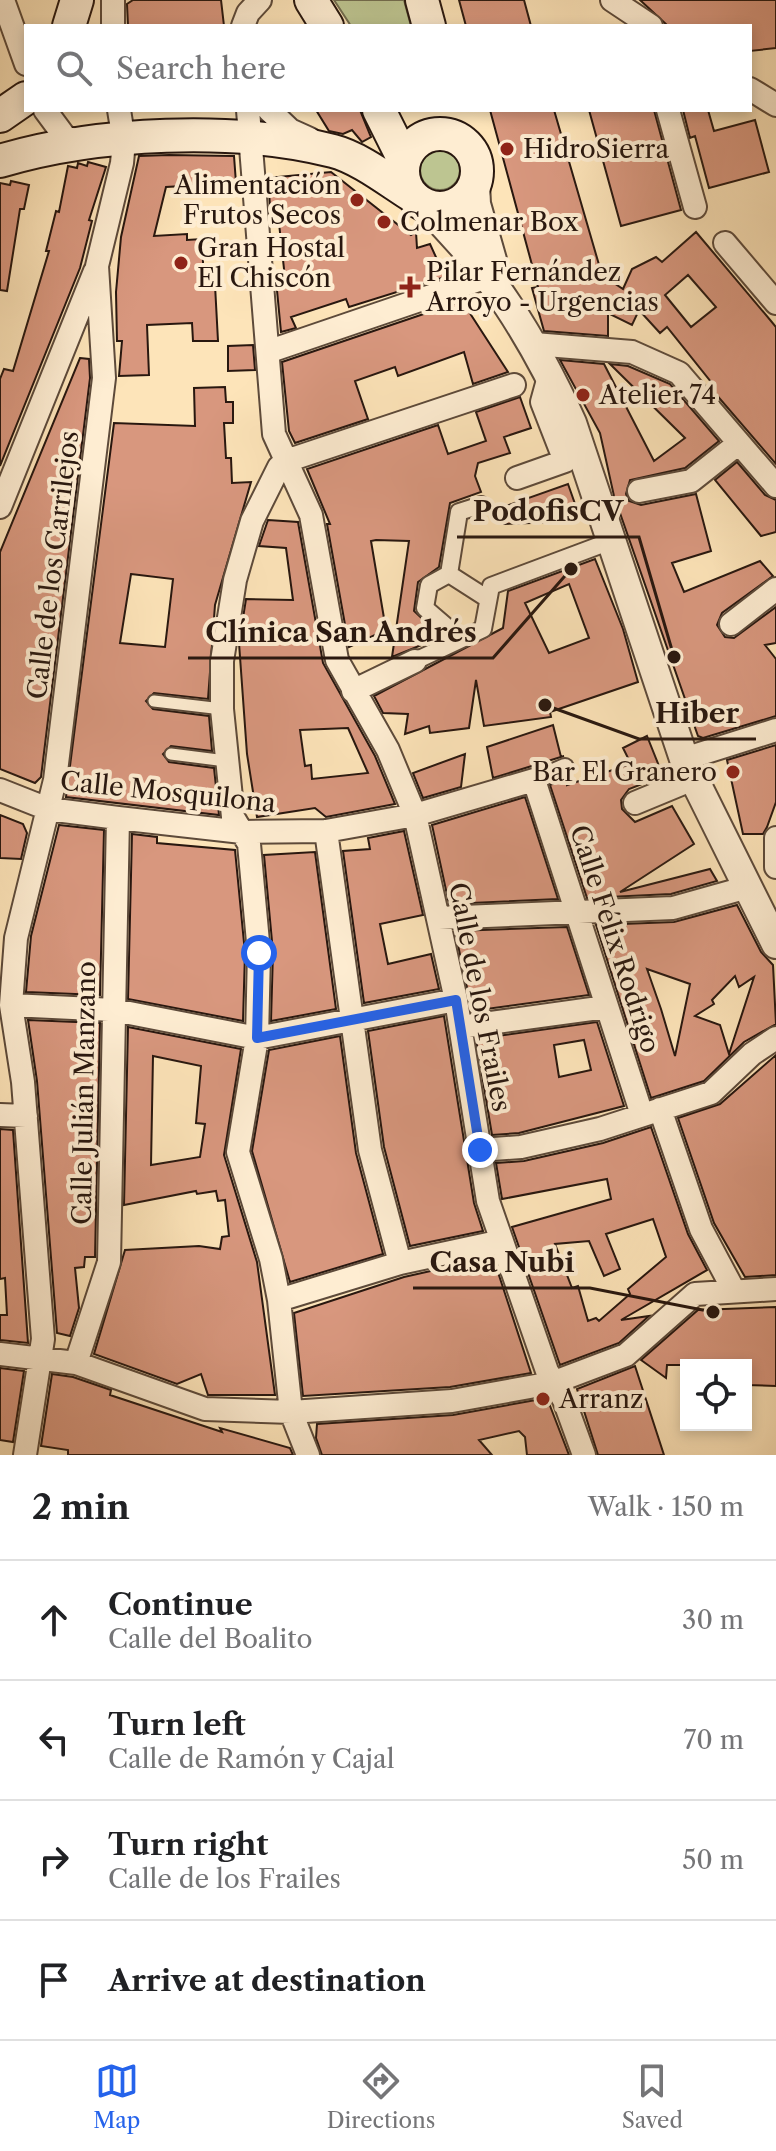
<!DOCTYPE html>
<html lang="en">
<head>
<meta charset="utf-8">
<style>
  :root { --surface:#fff; --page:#f6f6f6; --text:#202124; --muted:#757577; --line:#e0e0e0; --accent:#2563eb }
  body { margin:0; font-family:"Libre Caslon Text",serif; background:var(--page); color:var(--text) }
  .controls { position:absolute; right:24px; bottom:24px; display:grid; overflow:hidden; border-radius:0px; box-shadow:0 4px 12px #0003 }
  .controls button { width:72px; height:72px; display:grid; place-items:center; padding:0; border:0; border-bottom:2px solid var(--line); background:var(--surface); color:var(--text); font:40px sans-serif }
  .stop { position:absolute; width:24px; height:24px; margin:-18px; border:6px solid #2563eb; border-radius:50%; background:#fff }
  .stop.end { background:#2563eb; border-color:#fff; box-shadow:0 2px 8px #0008 }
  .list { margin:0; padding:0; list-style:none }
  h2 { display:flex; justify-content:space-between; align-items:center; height:104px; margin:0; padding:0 32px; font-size:34px }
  h2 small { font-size:26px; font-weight:400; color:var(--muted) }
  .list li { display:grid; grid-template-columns:52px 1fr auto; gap:24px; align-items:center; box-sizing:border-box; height:120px; padding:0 32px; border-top:2px solid var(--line) }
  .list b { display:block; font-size:30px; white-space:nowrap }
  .list p { margin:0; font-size:26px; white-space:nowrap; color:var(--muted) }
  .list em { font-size:26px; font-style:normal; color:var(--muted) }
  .icon { flex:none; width:44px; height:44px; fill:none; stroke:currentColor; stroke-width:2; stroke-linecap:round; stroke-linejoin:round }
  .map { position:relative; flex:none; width:776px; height:1455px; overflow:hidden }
  .search { position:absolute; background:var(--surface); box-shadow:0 4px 12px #0003; left:24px; right:24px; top:24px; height:88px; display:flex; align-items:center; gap:20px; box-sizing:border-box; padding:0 28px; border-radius:0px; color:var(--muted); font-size:30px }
  .sheet { height:584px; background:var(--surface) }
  nav { display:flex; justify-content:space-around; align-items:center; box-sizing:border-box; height:112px; border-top:2px solid var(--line); background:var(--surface); font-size:22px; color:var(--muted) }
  nav a { display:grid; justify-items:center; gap:4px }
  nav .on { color:var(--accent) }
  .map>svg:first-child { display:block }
  .green { fill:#bdc591; stroke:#726e50; stroke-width:2 }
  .building { fill:#d8977e; stroke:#28170f; stroke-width:2; fill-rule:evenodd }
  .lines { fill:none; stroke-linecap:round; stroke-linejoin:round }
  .service-casing { stroke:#5d4a3a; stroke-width:15 }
  .pedestrian-casing { stroke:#5d4a3a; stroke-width:20 }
  .minor-casing { stroke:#5d4a3a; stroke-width:26 }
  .tertiary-casing { stroke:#5d4a3a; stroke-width:32 }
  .secondary-casing { stroke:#28170f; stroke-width:36 }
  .service { stroke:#feedd2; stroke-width:11 }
  .pedestrian { stroke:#feedd2; stroke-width:16 }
  .minor { stroke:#feedd2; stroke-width:22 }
  .tertiary { stroke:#feedd2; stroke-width:28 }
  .secondary { stroke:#feedd2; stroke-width:32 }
  .route { stroke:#2563eb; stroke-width:10 }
  .poi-dot { fill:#8f2418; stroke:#feedd2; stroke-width:3 }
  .labels { text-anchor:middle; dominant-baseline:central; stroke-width:8; stroke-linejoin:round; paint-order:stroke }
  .poi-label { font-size:26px; fill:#28170f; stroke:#feedd2; text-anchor:start }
  .street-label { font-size:26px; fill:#28170f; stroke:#feedd2 }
  .leader { fill:none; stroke:#28170f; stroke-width:3 }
  .callout-dot { fill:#28170f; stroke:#feedd2; stroke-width:3 }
  .callout-label { font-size:28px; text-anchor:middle; font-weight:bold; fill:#28170f; stroke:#feedd2; stroke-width:8; stroke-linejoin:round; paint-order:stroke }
</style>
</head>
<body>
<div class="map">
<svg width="776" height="1455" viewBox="0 0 776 1455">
  <rect width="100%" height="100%" fill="#fde4b9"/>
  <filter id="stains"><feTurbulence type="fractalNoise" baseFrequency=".0025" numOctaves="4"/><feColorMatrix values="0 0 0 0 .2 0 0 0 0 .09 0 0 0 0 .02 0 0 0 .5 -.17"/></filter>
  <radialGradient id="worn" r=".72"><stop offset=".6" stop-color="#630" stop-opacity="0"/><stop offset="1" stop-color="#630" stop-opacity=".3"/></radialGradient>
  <path class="green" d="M334,0H404L411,26H351Z
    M420 170a20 20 0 1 1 40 0a20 20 0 1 1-40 0Z"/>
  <path class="building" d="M133,0H221L224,26H128L127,4Z
    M459,0H524L531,26H466Z
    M640,0H776V48L750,51V26H668Z
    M316,110H360L371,137L362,142L352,130L343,134L329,131Z
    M490,110H554L602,275L623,289L632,269L656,257L662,262L696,232L771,321L776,327V464L708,385L711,382L667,327L660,333L639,310L632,325L608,313V336L544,331L532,288L538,287ZM688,275L716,307L691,327L665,295Z
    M589,110H654L681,210L621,226Z
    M683,110H708L714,131L755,120L769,172L709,188L695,136L690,138Z
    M169,155L234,156L236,183L166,187L154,236L187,234V240L202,239L204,286L215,285L218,341H193L192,323L147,325L149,375L119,376L122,341H117L116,292L121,237L139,156Z
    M88,162L106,167L89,220L92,221L80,268L0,466V379L4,369L13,371L49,251H46L56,211L59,212L68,166L77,168L78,163L87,166Z
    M331,172L411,235L416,232L417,248L430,244L445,277L349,307L346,299L291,317L296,328L281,332L276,280L285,278L277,205L270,206L268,178Z
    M11,181L29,185L24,209H20L7,291L0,290V183L10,185Z
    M462,301L508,372L473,384L464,352L398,376L395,367L355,381L368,419L295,443L289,431L282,362Z
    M253,345L255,370L228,371V346Z
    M80,358L89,359L90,378L41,777L35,783L0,769V552Z
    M560,360L604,364L654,461L685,438L610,364L628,366L670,384L719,441L685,468L630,480L626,494L629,501L641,505L696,494L711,551L672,563L684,592L760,561L773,576L722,613L717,625L725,637L734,638L776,607V643L765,645L776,659V716L703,738L698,736L614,496L600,433Z
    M225,387L226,402H233V423H224L226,458H231L232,483L251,482L215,605L208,699L154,693L146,701L153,709L209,716L212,751L171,746L163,754L169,762L214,768L219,815L66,797L114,423L195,426L194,388ZM131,574L173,579L165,647L120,643Z
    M520,397L531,428L504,437L510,453L478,463L475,476L481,492L450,503L439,567L418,582L414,611L432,628L429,642L392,657L409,541L376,540L371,541L386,630L349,647L327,524H330L307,469L438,425L448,454L486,441L476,412Z
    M737,462L765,495L776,500V532L761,536L715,480Z
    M568,484L580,518L564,522L504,524L503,507Z
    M268,520L298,522L323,663L375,756L395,804L326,817L315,808L257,817L247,754L239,643L246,599L293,600L286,548L259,546ZM348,728L368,773L312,779L311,765L305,766L300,730Z
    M595,559L623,629L638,682L550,712L551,717L484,726L476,680L469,728L430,733L429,726L405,734L408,714L383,713L374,696L503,628L508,591ZM569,584L589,638L549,653L525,603Z
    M553,725L561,757L564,756L493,778L487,747Z
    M647,736L663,776L629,789L621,800L622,809L635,822L672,806L694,844L620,892L710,869L717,881L671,894L587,898L550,785L567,778V785L631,764L623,748Z
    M776,745V802L767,827L763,834H743L727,760Z
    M465,754L461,787L423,798L413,773Z
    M525,797L558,899L449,904L432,825Z
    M0,815L23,824L27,833L21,859L0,858Z
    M59,825L104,830L100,995L26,992L31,936Z
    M404,831L423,915L380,924L388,964L431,954L439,989L364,1003L343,851L370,849L368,838Z
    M132,834L157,837V843L235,850L245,953L243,1021L128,999Z
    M315,852L336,1009L271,1021L273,952L264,855Z
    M737,905L761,952L773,965L776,1024L744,1042L704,1081L651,1098L596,925L674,922ZM647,969L690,984L675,1056L661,1009ZM735,976L739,987L754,977L729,1054L720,1025L695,1016L714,1004L712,1000Z
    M567,927L589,995L472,1011L455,931Z
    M444,1016L474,1203L483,1231L410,1246L384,1147L368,1031Z
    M28,1020L100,1023L95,1257H85L84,1267L75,1268L79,1308L70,1336L57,1333L37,1081Z
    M597,1022L624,1106L519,1133L492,1135L476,1039ZM584,1040L591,1070L559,1077L554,1045Z
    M128,1027L241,1049L224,1155L257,1262L275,1395H208L201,1374L177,1384L94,1354L125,1250L199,1246L220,1249L222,1237L229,1236L225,1200L218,1201L216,1191L197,1194L196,1191L124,1205ZM153,1056L201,1066L196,1123L205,1124L200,1157L151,1165Z
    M340,1036L356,1153L383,1254L290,1282L252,1151L269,1050Z
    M776,1055V1275L745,1277L714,1223L678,1118L720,1104Z
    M651,1127L688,1234L707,1270L621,1320L649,1316L619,1343L560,1365L512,1227L611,1199L607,1179L502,1199L496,1163L524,1161L603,1143ZM653,1219L666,1257L628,1289L630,1294L599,1321L596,1318L588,1321L578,1286L572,1288L555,1244L589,1241L604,1276L620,1269L606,1234Z
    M0,1129L13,1130L28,1343L0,1340V1315H7L5,1278L0,1279Z
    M493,1257L531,1373L450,1387L303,1396L294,1313L404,1277Z
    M776,1307V1386L746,1385V1365H667L666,1378L641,1360L698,1310Z
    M635,1366L664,1455H598L577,1389Z
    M0,1368L24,1371L13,1442L0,1440Z
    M52,1374L73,1377L111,1390L110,1395L222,1432L220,1428L290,1448L293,1455H68V1450L41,1446Z
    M547,1398L569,1455H527L525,1437L519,1431L479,1440L492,1455H322L316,1438L317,1424L453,1415Z"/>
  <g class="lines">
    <g class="service-casing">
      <path id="service" d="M154,701L222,709
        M171,754L226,761"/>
    </g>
    <g class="pedestrian-casing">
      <path id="pedestrian" d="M481,505L459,512L449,574L488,599
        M449,574L429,585L425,608L461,639
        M415,661L483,629L491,586L611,541
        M534,780L565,767"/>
    </g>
    <g class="minor-casing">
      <path id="minor" d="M3,0L26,64
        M612,0L651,26
        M113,26V0
        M243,26L248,13L260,0
        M750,89L776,105
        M45,110L65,137L82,142
        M248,110L274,434L311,515L337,660L388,750L415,815L456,1000L488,1201L547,1371L564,1400L584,1455
        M269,110L290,130L310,139
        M668,110L695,207
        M725,243L776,303
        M534,344L632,352L679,373L776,486
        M270,351L487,277
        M517,478L565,461L542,402L550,373
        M639,491L691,481L739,443
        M0,507L95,271
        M731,624L776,589
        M353,691L415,661
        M684,759L776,730
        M0,790L48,809L118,818L242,832L326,831L415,815L534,780L642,1115
        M635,803L693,779
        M326,831L370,1150L400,1263
        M776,838V867
        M439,918L673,908L748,887
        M11,1005L114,1010L257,1038L456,1000
        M461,1027L606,1007
        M660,1109L701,1229L733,1289
        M0,1115L26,1116
        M480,1150L521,1147L600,1129L711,1093L752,1054L776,1038
        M279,1300L400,1263L502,1241
        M0,1354L76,1363L205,1409L291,1412L452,1401L552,1383L626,1355L695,1294L776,1289
        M76,1363L109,1262L118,818
        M25,1455L43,1339L23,1082L11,1005L16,938L55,780L104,378L97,266L122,163L124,141L119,110
        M308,1455L291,1412L279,1300L271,1259L238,1152L257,1038L259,953L249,844L233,817L222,709V661L235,580L252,521L279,467L286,461L514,385"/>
    </g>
    <g class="tertiary-casing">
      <path id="tertiary" d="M475,183L476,204L496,274
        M423,204C489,266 535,341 572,423L684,759L776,944"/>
    </g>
    <g class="secondary-casing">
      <path id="secondary" d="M311,0L327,26
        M422,0L429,26
        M69,26L77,0
        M379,110L404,160
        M0,116L26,98
        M403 171a37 37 0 1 1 74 0a37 37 0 1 1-74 0Z
        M0,161C97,132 235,126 333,151C360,158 389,181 413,196"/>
    </g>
    <use href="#service" class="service"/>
    <use href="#pedestrian" class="pedestrian"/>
    <use href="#minor" class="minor"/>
    <use href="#tertiary" class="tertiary"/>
    <use href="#secondary" class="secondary"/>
  </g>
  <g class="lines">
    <path class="route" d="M259,953L257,1038L456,1000L480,1150"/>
  </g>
  <g class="poi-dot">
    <circle cx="507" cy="149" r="8"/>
    <circle cx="357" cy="200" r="8"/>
    <circle cx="384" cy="222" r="8"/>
    <circle cx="181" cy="263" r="8"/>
    <path d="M406 275h8v8h8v8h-8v8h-8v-8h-8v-8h8z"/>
    <circle cx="583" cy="395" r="8"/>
    <circle cx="733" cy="772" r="8"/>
    <circle cx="543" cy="1399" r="8"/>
  </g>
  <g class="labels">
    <g class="poi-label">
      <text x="523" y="149">HidroSierra</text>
      <text x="341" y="185" text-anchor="end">Alimentación<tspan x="341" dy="30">Frutos Secos</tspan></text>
      <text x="400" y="222">Colmenar Box</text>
      <text x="197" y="248">Gran Hostal<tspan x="197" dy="30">El Chiscón</tspan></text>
      <text x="426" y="272">Pilar Fernández<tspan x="426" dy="30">Arroyo - Urgencias</tspan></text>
      <text x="599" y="395">Atelier 74</text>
      <text x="717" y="772" text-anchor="end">Bar El Granero</text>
      <text x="559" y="1399">Arranz</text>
    </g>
    <g class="street-label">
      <text transform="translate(53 565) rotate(-83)">Calle de los Carrilejos</text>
      <text transform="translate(168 792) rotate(6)">Calle Mosquilona</text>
      <text transform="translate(615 939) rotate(72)">Calle Félix Rodrigo</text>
      <text transform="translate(480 997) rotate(79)">Calle de los Frailes</text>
      <text transform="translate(84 1093) rotate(-89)">Calle Julián Manzano</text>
    </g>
  </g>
  <path class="leader" d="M674 657L639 537H457M571 569L493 658H188M545 705L639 739H756M713 1312L590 1288H413"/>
  <g class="callout-dot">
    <circle cx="674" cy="657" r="8"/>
    <circle cx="571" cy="569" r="8"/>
    <circle cx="545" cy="705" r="8"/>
    <circle cx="713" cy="1312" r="8"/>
  </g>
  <g class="callout-label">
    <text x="548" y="521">PodofisCV</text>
    <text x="341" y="642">Clínica San Andrés</text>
    <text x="697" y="723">Hiber</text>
    <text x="502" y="1272">Casa Nubi</text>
  </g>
  <rect width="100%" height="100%" filter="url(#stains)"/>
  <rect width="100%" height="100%" fill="url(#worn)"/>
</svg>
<div class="controls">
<button><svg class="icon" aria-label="locate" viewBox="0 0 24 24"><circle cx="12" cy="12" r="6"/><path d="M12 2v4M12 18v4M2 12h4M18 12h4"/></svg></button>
</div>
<div class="stop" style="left:259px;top:953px"></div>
<div class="stop end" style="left:480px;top:1150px"></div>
<div class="search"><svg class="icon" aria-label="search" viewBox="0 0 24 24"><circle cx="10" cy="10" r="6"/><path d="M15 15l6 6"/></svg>Search here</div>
</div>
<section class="sheet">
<h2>2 min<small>Walk · 150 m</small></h2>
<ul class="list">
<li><svg class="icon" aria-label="ahead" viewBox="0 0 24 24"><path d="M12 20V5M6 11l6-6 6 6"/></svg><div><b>Continue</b><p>Calle del Boalito</p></div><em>30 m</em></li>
<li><svg class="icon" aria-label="left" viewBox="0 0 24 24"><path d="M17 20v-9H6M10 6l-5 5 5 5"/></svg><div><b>Turn left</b><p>Calle de Ramón y Cajal</p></div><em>70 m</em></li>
<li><svg class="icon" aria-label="right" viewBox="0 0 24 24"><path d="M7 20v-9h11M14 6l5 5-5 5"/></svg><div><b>Turn right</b><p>Calle de los Frailes</p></div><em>50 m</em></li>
<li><svg class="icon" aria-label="arrive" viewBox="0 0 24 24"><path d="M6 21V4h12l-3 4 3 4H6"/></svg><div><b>Arrive at destination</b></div></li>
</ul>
</section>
<nav>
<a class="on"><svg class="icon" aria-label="map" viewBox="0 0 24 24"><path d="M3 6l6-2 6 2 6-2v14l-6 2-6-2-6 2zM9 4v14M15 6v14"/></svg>Map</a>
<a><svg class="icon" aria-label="directions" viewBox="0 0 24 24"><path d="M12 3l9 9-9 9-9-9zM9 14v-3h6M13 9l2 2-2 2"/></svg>Directions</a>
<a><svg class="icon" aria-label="saved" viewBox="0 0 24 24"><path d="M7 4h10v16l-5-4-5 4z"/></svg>Saved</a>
</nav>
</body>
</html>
